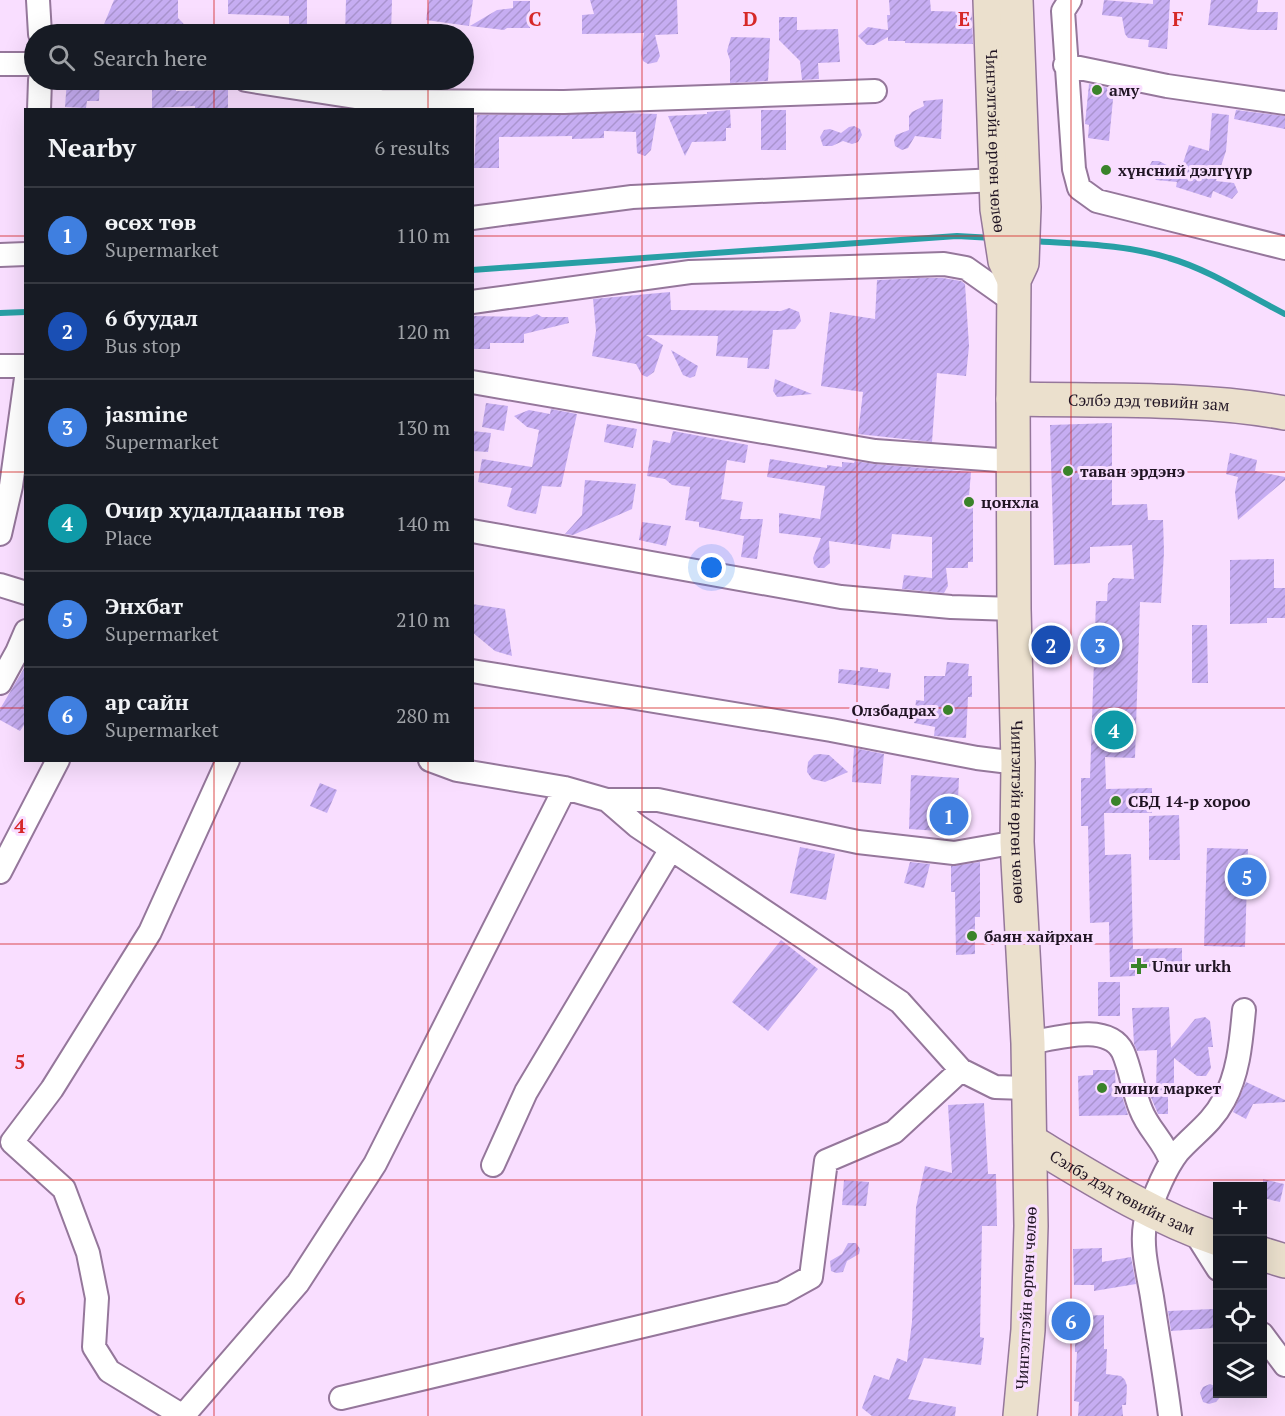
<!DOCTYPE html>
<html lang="en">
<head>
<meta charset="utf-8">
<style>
  :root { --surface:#171b24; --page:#242831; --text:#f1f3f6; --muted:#9ea1a6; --line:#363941; --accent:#3a832a }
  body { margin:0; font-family:"PT Serif",serif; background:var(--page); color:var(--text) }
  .controls { position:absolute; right:18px; bottom:18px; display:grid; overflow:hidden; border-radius:0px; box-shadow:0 6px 24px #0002 }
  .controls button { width:54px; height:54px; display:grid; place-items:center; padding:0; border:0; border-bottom:2px solid var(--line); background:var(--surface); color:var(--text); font:30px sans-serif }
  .you { position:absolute; left:712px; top:568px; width:21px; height:21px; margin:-15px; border:4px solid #fff; border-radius:50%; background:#1a73e8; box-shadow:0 0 0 9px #1a73e833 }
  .badge { display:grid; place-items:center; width:39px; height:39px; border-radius:50%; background:var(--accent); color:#fff; font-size:20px; font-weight:700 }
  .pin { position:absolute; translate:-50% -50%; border:3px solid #fff; box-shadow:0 2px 6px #0006 }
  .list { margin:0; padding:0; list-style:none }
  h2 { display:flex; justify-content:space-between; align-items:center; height:78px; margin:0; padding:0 24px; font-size:26px }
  h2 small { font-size:20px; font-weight:400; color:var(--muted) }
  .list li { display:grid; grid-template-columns:39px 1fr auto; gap:18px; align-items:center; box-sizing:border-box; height:96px; padding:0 24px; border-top:2px solid var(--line) }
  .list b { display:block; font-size:22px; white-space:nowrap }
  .list p { margin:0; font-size:20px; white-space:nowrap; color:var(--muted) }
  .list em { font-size:20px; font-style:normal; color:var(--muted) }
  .icon { flex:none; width:33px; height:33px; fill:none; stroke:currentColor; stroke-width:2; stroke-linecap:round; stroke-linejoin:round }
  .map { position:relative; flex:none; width:1285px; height:1416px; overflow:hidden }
  .search { position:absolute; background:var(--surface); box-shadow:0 6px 24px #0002; left:24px; top:24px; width:450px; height:66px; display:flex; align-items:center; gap:15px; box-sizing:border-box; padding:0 21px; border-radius:33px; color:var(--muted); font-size:22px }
  .panel { position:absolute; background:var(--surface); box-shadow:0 6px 24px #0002; left:24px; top:108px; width:450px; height:654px; border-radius:0px }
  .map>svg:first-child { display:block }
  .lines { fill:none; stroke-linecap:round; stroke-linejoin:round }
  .stream { stroke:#289fa5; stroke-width:6 }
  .building { fill:url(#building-hatch) }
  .street-casing { stroke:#95779b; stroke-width:26 }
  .secondary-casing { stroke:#95779b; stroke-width:36 }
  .street { stroke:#fff; stroke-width:22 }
  .secondary { stroke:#ebe0cd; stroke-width:33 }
  .grid { fill:none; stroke:#d62828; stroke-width:1.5; stroke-opacity:0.55 }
  .poi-dot { fill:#3a832a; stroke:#f9deff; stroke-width:2 }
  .labels { text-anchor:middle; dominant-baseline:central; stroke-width:6; stroke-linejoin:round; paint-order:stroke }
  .poi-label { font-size:16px; font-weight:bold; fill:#201423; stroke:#f9deff; text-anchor:start }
  .street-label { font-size:16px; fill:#201423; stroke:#f9deff }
  .grid-label { font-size:20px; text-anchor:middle; font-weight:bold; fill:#d62828; stroke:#f9deff; stroke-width:6; stroke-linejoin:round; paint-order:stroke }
</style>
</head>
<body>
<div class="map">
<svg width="1285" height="1416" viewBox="0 0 1285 1416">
  <defs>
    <pattern id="building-hatch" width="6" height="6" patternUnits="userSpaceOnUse" patternTransform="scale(1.5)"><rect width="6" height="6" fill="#c6adf2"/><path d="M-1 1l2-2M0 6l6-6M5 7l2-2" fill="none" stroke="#aa94cf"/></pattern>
  </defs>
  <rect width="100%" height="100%" fill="#f9deff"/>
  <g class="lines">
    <path class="stream" d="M1033,241C1078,244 1125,244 1169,258C1210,270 1247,295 1285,314
      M472,270L957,236L993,238
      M0,313L26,312"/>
  </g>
  <path class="building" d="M114,0H178V18L183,23L188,34H172L166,24L122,25L123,34H100Z
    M228,0H307V34H289V16L228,14Z
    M346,0H392L391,34H345Z
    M429,0H473L469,26L426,20Z
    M590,0H677L678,34L655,35L660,56L657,62L648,64L643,61L641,54L644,33L582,34V15L594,14Z
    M889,0H930L931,11L972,12L973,44L905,43V41H888V37L874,45H867L858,36L868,27L888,30L887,15H890Z
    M1104,0L1153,4V0H1170L1167,49L1148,47L1149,40L1128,38L1125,34L1122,17L1102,15Z
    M1211,0H1258L1257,12H1278L1277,30H1252L1208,25Z
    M513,1H530V28H507L504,30L470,26L497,10L513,8Z
    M779,17H797V30L838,29L840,62L818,63L819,79L802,80L800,61L779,40Z
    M731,37L770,38L768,81L730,83V60L727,51Z
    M67,80H100L99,101H87L86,108L65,107Z
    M1089,84L1114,89L1109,141L1088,138L1089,125L1085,124Z
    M176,88V91L228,90V110H195V106L152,108V89Z
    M943,99L941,139L915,136L908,148L902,150L895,146L894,140L896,135L909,130V116L912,112L924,106L923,101Z
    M730,110L731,128H726V141L692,142L685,156L668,116L707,114V112Z
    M761,110H786V150H761Z
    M1236,110L1285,116V129L1234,119Z
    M626,113L657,114L651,150L645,156L637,153L636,132L604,131V138L572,139V136L499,137V168H474L477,115Z
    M1212,113L1229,115L1226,151L1216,181L1234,183L1238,192L1232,199L1213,191L1211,198L1176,187L1177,182L1156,180L1150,173L1149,167L1152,161H1159L1180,172L1189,145L1209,151Z
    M854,126L860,129L862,135L858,142L852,144L843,141L832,146H823L820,137L824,130L830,129L841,133L849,127Z
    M922,278H943L961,281L965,284L969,346L966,376L937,373L932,442L858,434L863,392L821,386L830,312L875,319L877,280Z
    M670,292L671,310L781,311L789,308L799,312L801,321L795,329L773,330L769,369L747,368L748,358L716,356L718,336L646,335L663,345L654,372L647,377L642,375L636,364L592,356L596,331L593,299Z
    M537,314L542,317H568L569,323L524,334V343H490V349H472V316L530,317Z
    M671,350L698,366L695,376L690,378L683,375Z
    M775,379L812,394L777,397L773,391Z
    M486,403L508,406L504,431L482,427Z
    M551,409L577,414L561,487L542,486L536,514L515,510L507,506L512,488L478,482L482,459L532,467L539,430L527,427L514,416L529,410L550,414Z
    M1112,423V505L1147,504L1148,520H1163L1164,552L1161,603L1140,602L1135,758L1105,757L1106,789L1152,788V813H1104L1105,855L1131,854L1133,949L1182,948V966L1135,967V976L1110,977L1109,922L1090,923L1088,826H1081V778H1090L1096,601H1107L1108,584L1113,578L1134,579L1132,545L1090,547V563L1054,565L1050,425Z
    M607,424L637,429L633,448L604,442Z
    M472,431L491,433L488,452L472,451Z
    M673,431L748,445L745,463L727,460L721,499L743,502L740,519H763L757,559L741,557L744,536L699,527V522L685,520L690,487L672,485L665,479L647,476L653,440L670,443Z
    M1230,453L1257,460L1255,471L1285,477V480L1238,520L1235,492L1238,477L1226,474Z
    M770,459L827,468V465L842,467V462L854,463L855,461L874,464L971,472L968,508H973V562H968V568H946L948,586L944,593L902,589L904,575L932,578V537L892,534L890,549L829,541L830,563L824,568H818L814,564L813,558L821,538L779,533V513L820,519L825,486L767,477Z
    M585,480L636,484L632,509L573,535L565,534L582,515Z
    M642,522L671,526L666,546L639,540Z
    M1274,559V588H1285V618H1267V623L1230,624V560Z
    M472,604L505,609L512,656L495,651L472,632Z
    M1192,625H1207L1208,683H1192Z
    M947,662L969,664L968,676H972V697H968L966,738L934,736L935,727L914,723L916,700L924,701V676H945Z
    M26,665V722L20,731L0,720V709Z
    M860,667L878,669V672L891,673L889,689L838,683L839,669L860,671Z
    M854,748L884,754L881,784L852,782Z
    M819,754L829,755L848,772L825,782L812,779L807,772L808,762L814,755Z
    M911,775L959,778L958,799L948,798L939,831L909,829Z
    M320,783L337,790L327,813L310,806Z
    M1179,815L1180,860H1149V816Z
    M800,847L835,854L826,900L790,893Z
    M1207,848L1248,849L1245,947L1204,946Z
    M910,862L930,864L924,888L904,883Z
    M980,862V917H975V954L956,955L955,892H951V866Z
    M781,940L818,969L768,1031L732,1002Z
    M1098,982H1120V1016H1098Z
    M1169,1007L1171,1048L1195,1019L1205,1017L1210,1021L1213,1047H1208L1211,1068L1206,1076H1197L1174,1058V1091L1156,1090L1157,1050L1137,1051L1134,1044L1132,1008Z
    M1093,1070H1115L1116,1096H1122L1128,1115L1079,1116L1078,1076L1093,1075Z
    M1246,1082L1285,1100V1102L1253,1104L1246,1119L1233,1112Z
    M1150,1095H1168V1114H1158Z
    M984,1103L988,1174H996L997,1226H982L980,1337L984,1338L981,1365L924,1358L908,1399L956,1407L955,1416H872L862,1408L874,1375L889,1380L897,1358L907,1362L912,1322L916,1207L925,1166L952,1173L948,1105Z
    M1263,1179L1284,1184L1280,1202L1263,1198Z
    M844,1180L869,1182L866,1206L842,1205Z
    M848,1243H856L860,1249L859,1254L847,1261L843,1272L836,1273L831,1271L830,1261L842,1254Z
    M1102,1248V1262L1131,1257L1136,1284L1094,1291V1285H1074L1073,1249Z
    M1213,1309L1214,1328L1171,1331L1168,1311Z
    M1104,1315V1349H1107L1106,1374L1121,1376L1125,1380L1127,1386L1126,1405H1122L1123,1416H1078L1079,1402L1074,1401L1077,1352H1075V1331H1080V1316Z
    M1210,1384L1217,1387L1218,1394L1222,1395L1216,1402L1209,1404L1203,1402L1200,1393L1203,1387Z"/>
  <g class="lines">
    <g class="street-casing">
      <path id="street" d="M38,0L40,34
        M1070,0L1063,11L1074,169L1079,188L1097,201L1285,248
        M0,64H34
        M1065,65L1167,86L1285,103
        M246,80L381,101L564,102L875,91
        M39,110L40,80
        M472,218L632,197L997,180
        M0,255L26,254
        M472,302L690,272L944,264L966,268L1014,302
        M0,366H26
        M472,382L875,451L1013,461
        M472,531L841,597L951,607L1014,609
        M0,534L11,486L26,378
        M0,585L26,593
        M472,671L831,730L977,758L1018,763
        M0,683L17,652L26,631
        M430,760L457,770L565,788L607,800L637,826L900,1002L961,1070L995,1087L1029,1088
        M607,800H658L858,842L954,853L1017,842
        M0,872L58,760
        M1028,1043C1054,1039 1108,1021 1123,1052C1131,1070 1133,1091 1141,1110C1148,1129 1165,1142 1171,1162
        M493,1165L526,1092L671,849
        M1194,1231L1218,1269
        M1262,1334L1285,1365
        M341,1398L782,1293L811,1277L826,1161L894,1132L961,1070
        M183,1416L109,1371L94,1347L97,1298L88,1253L64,1189L12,1142L52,1089L150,932L228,760
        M183,1416L298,1283L375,1164L565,788
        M1170,1416C1165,1376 1158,1337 1152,1297C1148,1273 1141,1247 1145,1224C1152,1202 1164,1170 1178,1152C1195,1133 1211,1124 1224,1100C1239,1072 1241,1041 1244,1010"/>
    </g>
    <g class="secondary-casing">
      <g id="secondary">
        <path id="s1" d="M990,0L997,209L1005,261L1013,278"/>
        <path id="s2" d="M1016,0L1024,207L1022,263L1014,280L1013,399L1014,609L1018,763L1017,842L1028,1043L1031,1226L1028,1330L1020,1416"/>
        <path id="s3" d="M1013,399C1100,401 1200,397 1285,413"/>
        <path id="s4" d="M1030,1141C1090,1177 1151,1216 1218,1239"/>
        <path d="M1262,1254L1285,1261"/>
      </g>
    </g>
    <use href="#street" class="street"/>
    <use href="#secondary" class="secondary"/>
  </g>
  <path class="grid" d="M214,0V34M428,0V34M642,0V1416M857,0V1416M1071,0V1416M214,80V110M428,80V110M0,236H26M472,236H1285M0,472H26M472,472H1285M0,708H26M472,708H1285M214,760V1416M428,760V1416M0,944H1285M0,1180H1285"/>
  <g class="poi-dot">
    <circle cx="1097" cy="90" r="6"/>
    <circle cx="1106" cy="170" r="6"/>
    <circle cx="1068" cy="471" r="6"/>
    <circle cx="969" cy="502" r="6"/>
    <circle cx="948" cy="710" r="6"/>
    <circle cx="1116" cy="801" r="6"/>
    <circle cx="972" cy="936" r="6"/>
    <path d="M1136 957h6v6h6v6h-6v6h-6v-6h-6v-6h6z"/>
    <circle cx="1102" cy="1088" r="6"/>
  </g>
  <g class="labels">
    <g class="poi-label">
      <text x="1109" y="90">аму</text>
      <text x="1118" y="170">хүнсний дэлгүүр</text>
      <text x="1080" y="471">таван эрдэнэ</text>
      <text x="981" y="502">цонхла</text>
      <text x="936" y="710" text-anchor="end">Олзбадрах</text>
      <text x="1128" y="801">СБД 14-р хороо</text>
      <text x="984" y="936">баян хайрхан</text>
      <text x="1152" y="966">Unur urkh</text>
      <text x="1114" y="1088">мини маркет</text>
    </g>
    <g class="street-label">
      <text stroke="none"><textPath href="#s1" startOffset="141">Чингэлтэйн өргөн чөлөө</textPath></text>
      <text stroke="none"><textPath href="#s3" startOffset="136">Сэлбэ дэд төвийн зам</textPath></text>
      <text stroke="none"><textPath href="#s2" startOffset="814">Чингэлтэйн өргөн чөлөө</textPath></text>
      <text stroke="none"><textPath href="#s4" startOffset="106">Сэлбэ дэд төвийн зам</textPath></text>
      <text transform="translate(1026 1298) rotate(-87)">Чингэлтэйн өргөн чөлөө</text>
    </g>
  </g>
  <g class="grid-label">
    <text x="535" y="26">C</text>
    <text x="750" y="26">D</text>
    <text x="964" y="26">E</text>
    <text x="1178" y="26">F</text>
    <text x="20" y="833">4</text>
    <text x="20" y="1069">5</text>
    <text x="20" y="1305">6</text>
  </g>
</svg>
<div class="controls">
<button>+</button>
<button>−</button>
<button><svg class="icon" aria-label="locate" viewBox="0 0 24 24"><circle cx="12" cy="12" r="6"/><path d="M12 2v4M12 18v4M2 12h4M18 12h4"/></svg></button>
<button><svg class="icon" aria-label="layers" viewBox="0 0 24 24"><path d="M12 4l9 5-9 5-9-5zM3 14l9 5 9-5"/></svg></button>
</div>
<div class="you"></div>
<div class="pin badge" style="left:949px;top:816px;background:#3f7fe0">1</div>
<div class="pin badge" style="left:1051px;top:645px;background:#1a4fb4">2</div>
<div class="pin badge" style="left:1100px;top:645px;background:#3f7fe0">3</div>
<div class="pin badge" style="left:1114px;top:730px;background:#0f9aa8">4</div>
<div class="pin badge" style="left:1247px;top:877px;background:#3f7fe0">5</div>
<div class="pin badge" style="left:1071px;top:1321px;background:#3f7fe0">6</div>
<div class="search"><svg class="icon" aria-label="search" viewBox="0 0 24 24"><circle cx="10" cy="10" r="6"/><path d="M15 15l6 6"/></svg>Search here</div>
<section class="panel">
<h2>Nearby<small>6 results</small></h2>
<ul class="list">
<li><span class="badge" style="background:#3f7fe0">1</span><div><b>өсөх төв</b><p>Supermarket</p></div><em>110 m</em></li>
<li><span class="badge" style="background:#1a4fb4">2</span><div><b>6 буудал</b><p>Bus stop</p></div><em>120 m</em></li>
<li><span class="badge" style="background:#3f7fe0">3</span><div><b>jasmine</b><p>Supermarket</p></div><em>130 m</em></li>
<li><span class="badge" style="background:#0f9aa8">4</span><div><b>Очир худалдааны төв</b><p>Place</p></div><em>140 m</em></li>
<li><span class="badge" style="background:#3f7fe0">5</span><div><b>Энхбат</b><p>Supermarket</p></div><em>210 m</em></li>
<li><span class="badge" style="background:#3f7fe0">6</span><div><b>ар сайн</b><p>Supermarket</p></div><em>280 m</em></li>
</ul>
</section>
</div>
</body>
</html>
